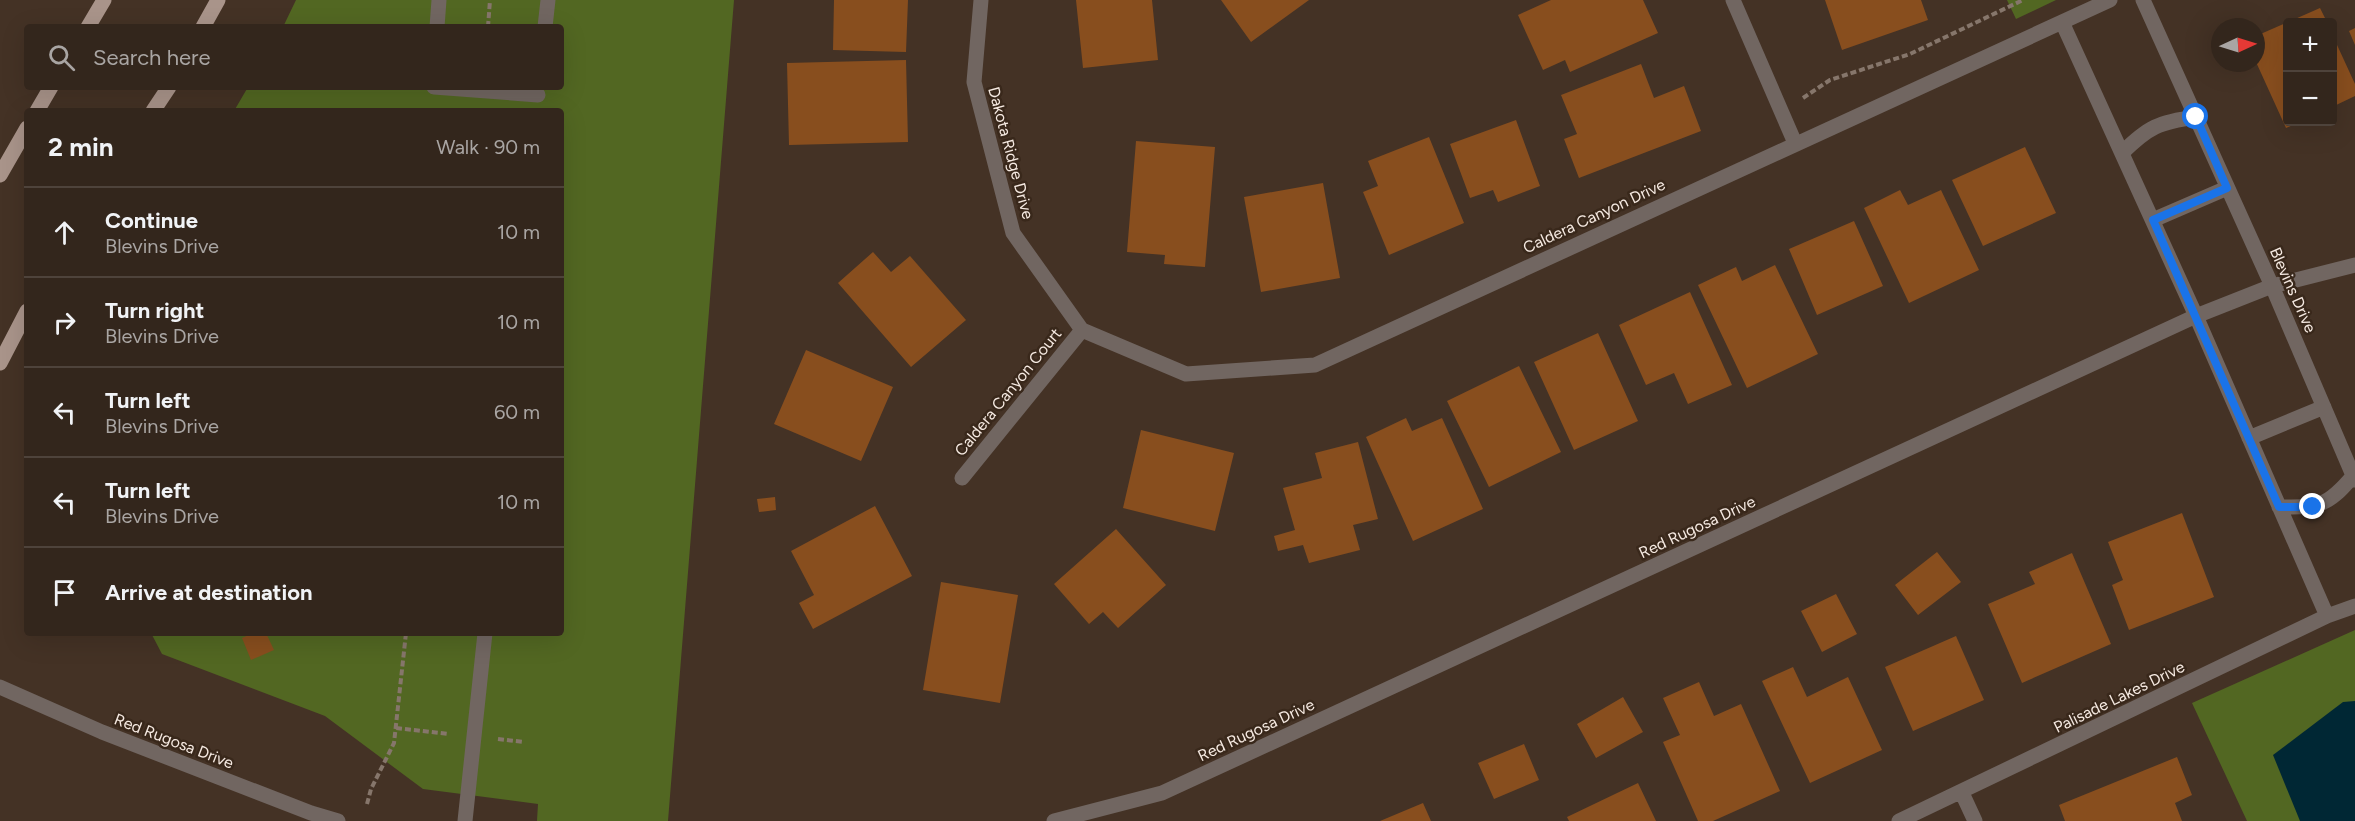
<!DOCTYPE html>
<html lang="en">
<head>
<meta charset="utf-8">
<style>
  :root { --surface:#33261c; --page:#3e3229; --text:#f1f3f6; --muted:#a9a5a3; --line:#4e433b }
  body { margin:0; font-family:Figtree,sans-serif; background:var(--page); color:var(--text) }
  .controls { position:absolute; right:18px; top:18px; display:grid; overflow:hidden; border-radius:6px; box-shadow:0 6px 24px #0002 }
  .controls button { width:54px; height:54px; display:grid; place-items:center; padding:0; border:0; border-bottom:2px solid var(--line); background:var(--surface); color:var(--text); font:30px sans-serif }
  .compass { position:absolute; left:2211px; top:18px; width:54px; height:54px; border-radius:50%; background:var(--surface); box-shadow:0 6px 24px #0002; rotate:86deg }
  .stop { position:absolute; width:18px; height:18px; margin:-14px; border:4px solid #1a73e8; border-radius:50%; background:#fff }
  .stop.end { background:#1a73e8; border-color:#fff; box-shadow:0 2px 6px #0008 }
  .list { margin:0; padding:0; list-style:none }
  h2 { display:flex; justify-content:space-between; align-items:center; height:78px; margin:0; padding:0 24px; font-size:26px }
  h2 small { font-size:20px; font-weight:400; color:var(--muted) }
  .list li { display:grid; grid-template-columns:39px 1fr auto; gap:18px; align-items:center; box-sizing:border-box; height:90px; padding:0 24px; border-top:2px solid var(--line) }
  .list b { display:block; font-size:22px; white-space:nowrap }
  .list p { margin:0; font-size:20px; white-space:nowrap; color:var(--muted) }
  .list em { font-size:20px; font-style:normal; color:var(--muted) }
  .icon { flex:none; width:33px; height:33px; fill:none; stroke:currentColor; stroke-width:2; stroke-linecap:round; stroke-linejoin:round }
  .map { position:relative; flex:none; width:2355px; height:821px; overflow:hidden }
  .search { position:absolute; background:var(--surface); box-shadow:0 6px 24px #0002; left:24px; top:24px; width:540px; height:66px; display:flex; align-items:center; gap:15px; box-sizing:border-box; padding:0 21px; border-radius:6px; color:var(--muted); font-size:22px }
  .panel { position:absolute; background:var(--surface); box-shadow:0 6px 24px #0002; left:24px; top:108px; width:540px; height:528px; border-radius:6px }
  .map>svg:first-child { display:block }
  .green { fill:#526722 }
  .water { fill:#002734 }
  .building { fill:#884e1e }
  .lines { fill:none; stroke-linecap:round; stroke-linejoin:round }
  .path { stroke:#86766b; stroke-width:4; stroke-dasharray:6 3; stroke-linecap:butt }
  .minor { stroke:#716661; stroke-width:15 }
  .major { stroke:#a9948a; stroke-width:15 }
  .route { stroke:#1a73e8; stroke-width:8 }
  .labels { text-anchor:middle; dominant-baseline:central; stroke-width:5; stroke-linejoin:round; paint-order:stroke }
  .street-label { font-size:16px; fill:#f6eae2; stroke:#39281b }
</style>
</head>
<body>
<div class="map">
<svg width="2355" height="821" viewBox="0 0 2355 821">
  <rect width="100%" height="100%" fill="#443225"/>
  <path class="green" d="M296,0H734L668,821H537L538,804L423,789L325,716L162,654L151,633H561V111H234L248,87H561V27H283Z
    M2007,0H2056L2016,19Z
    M2355,630V821H2247L2192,703Z"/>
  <path class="water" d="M2355,701V821H2300L2273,755L2343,702Z"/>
  <path class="building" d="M834,0H908L906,52L833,50Z
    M1076,0H1152L1158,60L1083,68Z
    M1221,0H1309L1251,42Z
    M1551,0H1643L1658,33L1570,72L1565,60L1543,70L1518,15Z
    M1825,0H1921L1928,20L1842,50Z
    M2320,8L2327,22H2288V122H2300L2286,128L2256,62V36Z
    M2355,28V45L2349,31Z
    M2332,34L2355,84V96L2332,107Z
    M906,60L908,142L789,145L787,63Z
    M1641,64L1654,98L1684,86L1701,131L1579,178L1564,139L1577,134L1561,95Z
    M1516,120L1540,186L1498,202L1493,190L1470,198L1450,144Z
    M1429,137L1464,223L1389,255L1363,192L1378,186L1368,161Z
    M1136,141L1215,147L1205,267L1164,264L1165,255L1127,252Z
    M2025,147L2056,213L1983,246L1952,180Z
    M1323,183L1340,278L1261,292L1244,197Z
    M1900,190L1908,205L1941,190L1979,270L1909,303L1864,208Z
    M1854,221L1883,286L1817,315L1789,249Z
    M873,252L891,272L910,256L966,320L911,367L838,283Z
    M1775,265L1818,354L1747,388L1698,285L1736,267L1742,281Z
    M1690,292L1732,385L1688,404L1674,373L1646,385L1619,325Z
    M1598,333L1638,421L1574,450L1534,362Z
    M806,350L893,387L861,461L774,424Z
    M1519,366L1561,452L1489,487L1447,401Z
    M1406,418L1412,431L1442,418L1483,509L1413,541L1366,437Z
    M1141,430L1234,453L1215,531L1123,508Z
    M1358,442L1378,519L1353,525L1360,550L1309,563L1303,545L1278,551L1274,536L1295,530L1283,488L1322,478L1315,453Z
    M775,497L776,510L759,512L757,499Z
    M875,506L912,576L813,629L799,603L814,595L791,551Z
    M2182,513L2214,597L2129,630L2112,585L2123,580L2108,542Z
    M1116,529L1166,585L1118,628L1103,612L1089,624L1054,584Z
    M1937,552L1961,582L1918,615L1895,585Z
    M2072,553L2111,644L2022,683L1988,604L2035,584L2029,572Z
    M941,582L1018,595L1000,703L923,690Z
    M1836,594L1857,634L1822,652L1801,611Z
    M253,633H266L274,650L251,660L242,638Z
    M1956,636L1984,700L1913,731L1885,667Z
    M1793,667L1807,697L1848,677L1882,750L1810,783L1762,681Z
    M1699,682L1714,716L1741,704L1780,791L1713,821H1698L1663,742L1680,735L1663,698Z
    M1623,697L1643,732L1596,758L1577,724Z
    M1524,744L1539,780L1494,799L1478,763Z
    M2177,757L2192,795L2175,803L2182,821H2065L2059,805Z
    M1638,783L1656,821H1569L1567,817Z
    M1423,803L1431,821H1380Z"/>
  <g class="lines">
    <path class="path" d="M488,27L490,0
      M1803,98L1830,80L1910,54L2023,0
      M396,728L449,734
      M498,739L524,742
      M367,804L371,789L394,743L406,633"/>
    <path class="minor" d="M981,0L974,82L1013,233L1082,330
      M1733,0L1795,143
      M2143,0L2272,286L2355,480
      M2062,22L2196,316L2327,616
      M437,27L439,0
      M545,27L548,0
      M434,87L538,95
      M2122,153C2148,127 2159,122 2196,117
      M2153,220L2227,188
      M1082,330L1186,374L1315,365L2110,0
      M2249,438L2324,407
      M962,478L1082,330
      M2279,507C2319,507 2327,507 2353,476
      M0,687L102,732L311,813L338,821
      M1962,793L1975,821
      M465,821L485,633
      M1054,821L1162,793L2196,316L2272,286L2355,265
      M1899,821L2327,616L2355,606"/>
    <path class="major" d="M88,27L104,0
      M203,27L218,0
      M37,111L51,87
      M153,111L169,87
      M0,175L27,128
      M0,363L27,311"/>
  </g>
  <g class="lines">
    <path class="route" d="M2196,117L2227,188L2153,220L2279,507H2313"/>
  </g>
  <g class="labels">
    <g class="street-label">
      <text transform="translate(1011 153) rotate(75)">Dakota Ridge Drive</text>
      <text transform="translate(1594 216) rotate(-25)">Caldera Canyon Drive</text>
      <text transform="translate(2293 290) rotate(66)">Blevins Drive</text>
      <text transform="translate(1008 392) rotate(-51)">Caldera Canyon Court</text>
      <text transform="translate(1697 527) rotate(-25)">Red Rugosa Drive</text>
      <text transform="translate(2119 697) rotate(-26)">Palisade Lakes Drive</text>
      <text transform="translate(1256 730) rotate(-25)">Red Rugosa Drive</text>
      <text transform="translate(174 741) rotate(21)">Red Rugosa Drive</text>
    </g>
  </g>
</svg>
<div class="controls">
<button>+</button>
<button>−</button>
</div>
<svg class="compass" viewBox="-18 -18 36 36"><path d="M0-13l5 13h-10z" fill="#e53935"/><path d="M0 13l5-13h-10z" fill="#a9a5a3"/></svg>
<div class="stop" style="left:2196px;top:117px"></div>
<div class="stop end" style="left:2313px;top:507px"></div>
<div class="search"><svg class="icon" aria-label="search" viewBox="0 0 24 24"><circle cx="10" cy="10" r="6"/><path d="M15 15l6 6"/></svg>Search here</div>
<section class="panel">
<h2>2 min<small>Walk · 90 m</small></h2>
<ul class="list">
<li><svg class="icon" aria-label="ahead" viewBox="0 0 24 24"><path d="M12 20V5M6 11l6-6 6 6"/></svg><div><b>Continue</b><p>Blevins Drive</p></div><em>10 m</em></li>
<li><svg class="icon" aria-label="right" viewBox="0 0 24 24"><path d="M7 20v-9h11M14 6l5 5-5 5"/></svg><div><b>Turn right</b><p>Blevins Drive</p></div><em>10 m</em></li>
<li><svg class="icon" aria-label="left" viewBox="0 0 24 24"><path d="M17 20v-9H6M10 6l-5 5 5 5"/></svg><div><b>Turn left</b><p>Blevins Drive</p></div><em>60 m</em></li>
<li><svg class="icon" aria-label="left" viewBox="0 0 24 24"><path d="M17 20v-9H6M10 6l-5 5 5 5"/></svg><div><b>Turn left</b><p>Blevins Drive</p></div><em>10 m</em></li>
<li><svg class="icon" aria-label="arrive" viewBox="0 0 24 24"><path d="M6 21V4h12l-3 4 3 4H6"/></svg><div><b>Arrive at destination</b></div></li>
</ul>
</section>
</div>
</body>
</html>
